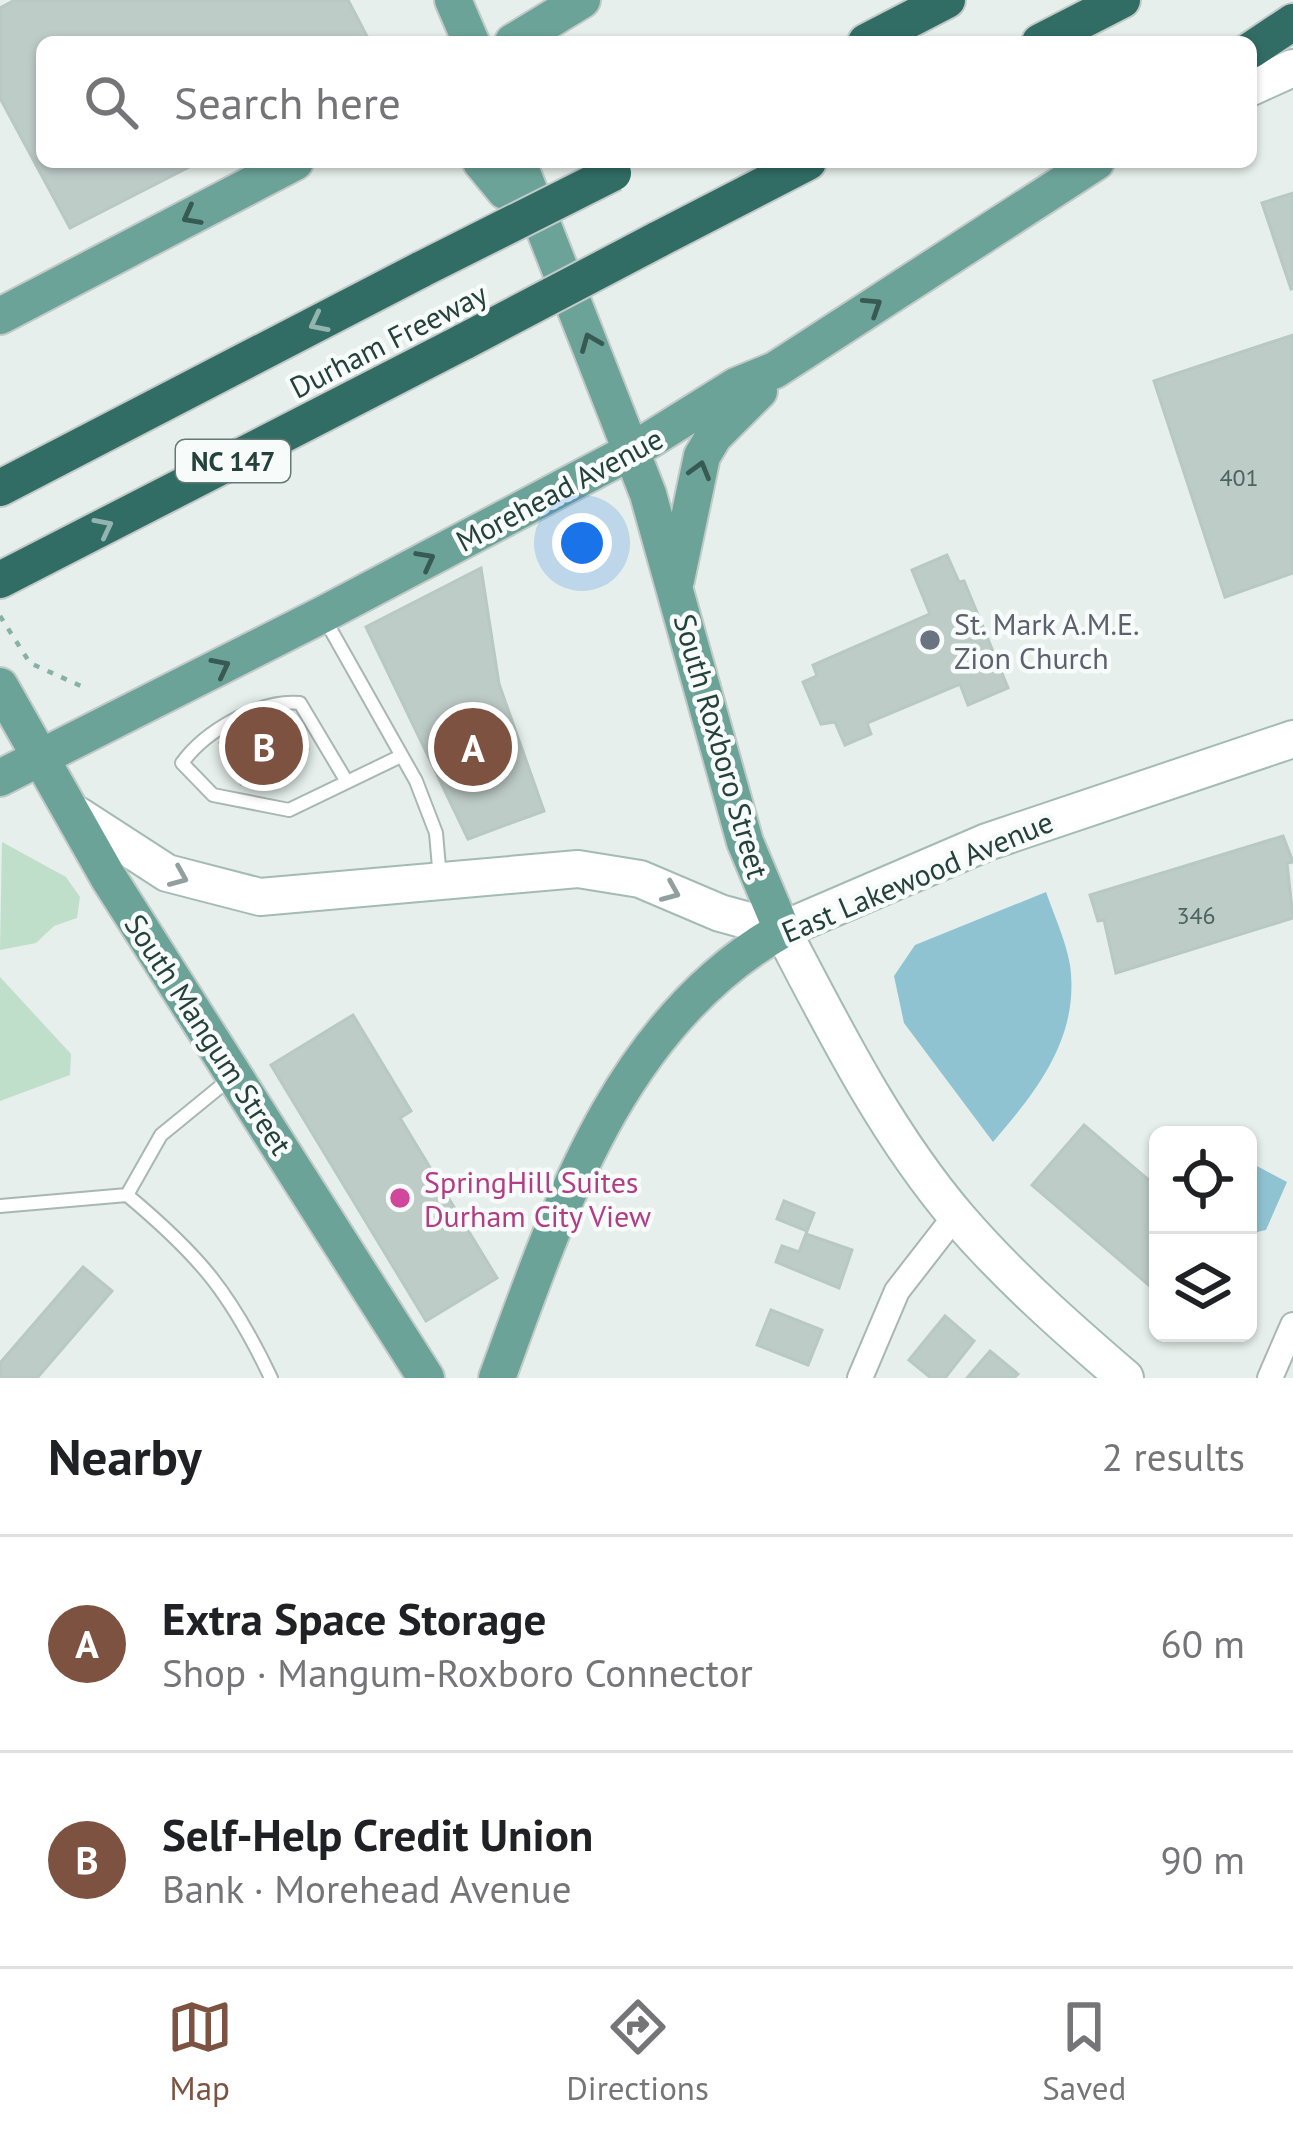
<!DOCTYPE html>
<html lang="en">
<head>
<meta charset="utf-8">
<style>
  :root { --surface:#fff; --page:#f6f6f6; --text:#202124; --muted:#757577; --line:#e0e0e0; --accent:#7d5240 }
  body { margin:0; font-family:"PT Sans",sans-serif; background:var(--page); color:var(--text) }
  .controls { position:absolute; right:36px; bottom:36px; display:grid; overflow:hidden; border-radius:18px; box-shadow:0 3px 9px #0004 }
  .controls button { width:108px; height:108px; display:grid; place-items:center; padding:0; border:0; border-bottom:3px solid var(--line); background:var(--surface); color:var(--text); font:60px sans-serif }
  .you { position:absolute; left:582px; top:543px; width:42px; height:42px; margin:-30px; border:9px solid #fff; border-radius:50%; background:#1a73e8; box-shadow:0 0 0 18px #1a73e833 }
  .badge { display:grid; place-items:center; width:78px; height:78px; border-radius:50%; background:var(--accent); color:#fff; font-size:39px; font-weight:700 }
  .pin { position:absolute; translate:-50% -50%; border:6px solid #fff; box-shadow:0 3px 12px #0006 }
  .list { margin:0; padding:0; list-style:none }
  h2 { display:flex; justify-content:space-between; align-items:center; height:156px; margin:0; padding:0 48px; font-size:51px }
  h2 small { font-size:39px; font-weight:400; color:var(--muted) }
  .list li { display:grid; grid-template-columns:78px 1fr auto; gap:36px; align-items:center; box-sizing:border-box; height:216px; padding:0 48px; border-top:3px solid var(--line) }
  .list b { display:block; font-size:45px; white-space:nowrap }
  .list p { margin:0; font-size:39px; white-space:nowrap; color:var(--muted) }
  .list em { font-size:39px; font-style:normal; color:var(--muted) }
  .icon { flex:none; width:66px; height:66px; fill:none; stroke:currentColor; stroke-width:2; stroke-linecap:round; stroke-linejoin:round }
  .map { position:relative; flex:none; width:1293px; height:1378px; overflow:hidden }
  .search { position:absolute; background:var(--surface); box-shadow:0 3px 9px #0004; left:36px; right:36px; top:36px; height:132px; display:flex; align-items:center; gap:30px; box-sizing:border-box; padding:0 42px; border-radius:18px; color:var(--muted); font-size:45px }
  .sheet { height:588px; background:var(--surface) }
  nav { display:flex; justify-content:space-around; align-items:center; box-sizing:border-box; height:168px; border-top:3px solid var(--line); background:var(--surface); font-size:33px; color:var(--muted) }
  nav a { display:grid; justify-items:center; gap:6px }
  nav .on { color:var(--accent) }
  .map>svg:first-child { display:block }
  .green { fill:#c0dfca }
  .water { fill:#90c3d2 }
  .building { fill:#beccc8; stroke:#b8c8c3; stroke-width:3 }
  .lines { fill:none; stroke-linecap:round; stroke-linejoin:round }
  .lane-casing { stroke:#a8b7b3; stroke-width:16 }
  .street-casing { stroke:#a8b7b3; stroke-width:28 }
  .secondary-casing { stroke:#a4bab4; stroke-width:40 }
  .primary-casing { stroke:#c2cac8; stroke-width:40 }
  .highway-casing { stroke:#c2cac8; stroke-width:40 }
  .path { stroke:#87b1a7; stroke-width:4.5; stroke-dasharray:6 9; stroke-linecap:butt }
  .lane { stroke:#fff; stroke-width:12 }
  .street { stroke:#fff; stroke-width:24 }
  .secondary { stroke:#fff; stroke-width:36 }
  .primary { stroke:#6ca399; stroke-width:36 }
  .highway { stroke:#316d65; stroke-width:36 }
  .highway-bridge-casing { stroke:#c2cac8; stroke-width:40; stroke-linecap:butt }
  .highway-bridge { stroke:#316d65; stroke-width:36 }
  .oneway { stroke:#375a52 }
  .oneway2 { stroke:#94b4af }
  .oneway3 { stroke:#92a09d }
  .worship-dot { fill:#6b7280; stroke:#f7fbf9; stroke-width:4.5 }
  .hotel-dot { fill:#d1479c; stroke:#f7fbf9; stroke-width:4.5 }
  .labels { text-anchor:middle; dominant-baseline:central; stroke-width:9; stroke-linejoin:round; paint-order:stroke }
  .number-label { font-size:24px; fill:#4b645e }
  .shield { fill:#f7fbf9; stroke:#647974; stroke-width:3 }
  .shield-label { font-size:27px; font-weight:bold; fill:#25413b }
  .street-label { font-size:30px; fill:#25413b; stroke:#f7fbf9 }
  .worship-label { font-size:30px; fill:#5b616d; stroke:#f7fbf9; text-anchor:start }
  .hotel-label { font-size:30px; fill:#b23c85; stroke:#f7fbf9; text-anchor:start }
</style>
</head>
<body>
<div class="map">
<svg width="1293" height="1378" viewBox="0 0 1293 1378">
  <rect width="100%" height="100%" fill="#e6efeb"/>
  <path class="green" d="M2,842L66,877L80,897L77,918L54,926L36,943L0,950Z
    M0,977L71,1054L70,1075L0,1101Z"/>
  <path class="water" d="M1046,892C1054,915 1066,941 1070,965C1080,1037 1037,1091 993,1142L904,1023L894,976L915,945Z
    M1253,1164L1287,1182L1266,1230L1248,1234Z"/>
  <path class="building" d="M15,0H348L370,42H42V162H199L70,228L0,98V8Z
    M1293,193V288L1291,289L1262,203Z
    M1293,335V573L1225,597L1154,381Z
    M947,555L959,582L964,581L1008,688L968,705L960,684L867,723L871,734L845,745L835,722L821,724L803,682L817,676L813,665L930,614L912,570Z
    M481,568L499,684L544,811L468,839L366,627Z
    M286,708L308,749L241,784L220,743Z
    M1283,836L1293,862L1287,863L1293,918L1116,973L1104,920L1098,921L1090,895Z
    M353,1015L411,1111L400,1118L497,1278L426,1321L271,1065Z
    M1084,1125L1158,1188V1293L1032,1185Z
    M784,1201L814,1213L807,1231L777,1219Z
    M806,1234L852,1250L839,1288L776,1262L782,1246L799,1252Z
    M83,1267L112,1291L37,1378H0V1363Z
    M771,1310L822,1330L808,1365L757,1345Z
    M945,1316L974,1341L945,1378H931L909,1360Z
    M990,1351L1018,1374L1014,1378H967Z"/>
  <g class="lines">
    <g class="lane-casing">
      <path id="lane" d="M323,616L416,781L436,833L440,879
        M347,782L300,703C260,699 205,731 182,763L213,795L289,810L401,756
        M127,1195L161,1135L232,1077
        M0,1206L127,1195C200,1256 230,1292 271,1378"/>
    </g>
    <g class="street-casing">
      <path id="street" d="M860,1378L897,1291L956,1215
        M1270,1378L1293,1325"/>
    </g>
    <g class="secondary-casing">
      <path id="secondary" d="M1251,87L1293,68
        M79,816L167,873L260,897L578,869L640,879L720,913L782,930
        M782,930C834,1029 886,1134 959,1219C1009,1277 1067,1328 1125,1378
        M782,930L987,842L1293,739"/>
    </g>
    <g class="primary-casing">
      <path id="primary" d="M453,0L471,42
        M513,42L582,0
        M481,162L505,191L530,196
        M0,316L295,162
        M676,580L702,456L714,436L759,391
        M0,686L108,877L426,1378
        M0,778L322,615L632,451L736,386L775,370L1096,162
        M497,1378C558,1212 618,1023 782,930L745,842L648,494L518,162"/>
    </g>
    <g class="highway-casing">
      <path id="highway" d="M866,42L947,0
        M1040,42L1122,0
        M1251,50L1293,22
        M657,240L808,162
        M0,488L422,269
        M0,580L465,341"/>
    </g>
    <path class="path" d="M0,616L30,663L83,687"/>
    <use href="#lane" class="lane"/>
    <use href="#street" class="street"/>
    <use href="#secondary" class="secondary"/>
    <use href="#primary" class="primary"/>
    <use href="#highway" class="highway"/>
    <g class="highway-bridge-casing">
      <path id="highway-bridge" d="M422,269L613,173
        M465,341L657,240"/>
    </g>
    <use href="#highway-bridge" class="highway-bridge"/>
  </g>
  <defs><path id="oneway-chevron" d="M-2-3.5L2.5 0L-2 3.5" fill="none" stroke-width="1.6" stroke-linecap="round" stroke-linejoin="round" transform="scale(3)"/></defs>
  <g class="oneway">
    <use href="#oneway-chevron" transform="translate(191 216) rotate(152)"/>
    <use href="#oneway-chevron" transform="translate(873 306) rotate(-33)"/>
    <use href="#oneway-chevron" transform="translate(590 342) rotate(-112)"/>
    <use href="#oneway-chevron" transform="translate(700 470) rotate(-74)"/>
    <use href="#oneway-chevron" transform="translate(426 560) rotate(-28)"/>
    <use href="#oneway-chevron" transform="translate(221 667) rotate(-27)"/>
  </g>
  <g class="oneway2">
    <use href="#oneway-chevron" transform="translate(318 323) rotate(153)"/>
    <use href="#oneway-chevron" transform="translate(104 527) rotate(-27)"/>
  </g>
  <g class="oneway3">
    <use href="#oneway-chevron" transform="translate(179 877) rotate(23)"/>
    <use href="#oneway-chevron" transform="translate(671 892) rotate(23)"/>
  </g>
  <circle class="worship-dot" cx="930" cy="640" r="12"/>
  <circle class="hotel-dot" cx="400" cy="1198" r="12"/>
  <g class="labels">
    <g class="number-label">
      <text x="1239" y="477">401</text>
      <text x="1196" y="915">346</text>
    </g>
    <rect class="shield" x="176" y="440" width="114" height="42" rx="9"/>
    <g class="shield-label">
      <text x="233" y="461">NC 147</text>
    </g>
    <g class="street-label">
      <text transform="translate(388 340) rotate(-27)">Durham Freeway</text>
      <text transform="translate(559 489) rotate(-28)">Morehead Avenue</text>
      <text transform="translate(722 746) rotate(74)">South Roxboro Street</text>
      <text transform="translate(917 876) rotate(-23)">East Lakewood Avenue</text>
      <text transform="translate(209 1034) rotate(57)">South Mangum Street</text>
    </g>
    <g class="worship-label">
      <text x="954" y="623">St. Mark A.M.E.<tspan x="954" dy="34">Zion Church</tspan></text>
    </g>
    <g class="hotel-label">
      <text x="424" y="1181">SpringHill Suites<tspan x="424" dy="34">Durham City View</tspan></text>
    </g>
  </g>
</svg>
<div class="controls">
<button><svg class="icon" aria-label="locate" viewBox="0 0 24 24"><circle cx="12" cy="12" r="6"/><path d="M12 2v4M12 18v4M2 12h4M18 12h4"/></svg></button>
<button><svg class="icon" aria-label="layers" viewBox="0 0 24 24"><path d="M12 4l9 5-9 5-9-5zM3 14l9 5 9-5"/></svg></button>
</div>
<div class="you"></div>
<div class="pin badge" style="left:473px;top:747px">A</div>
<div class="pin badge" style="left:264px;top:746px">B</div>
<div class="search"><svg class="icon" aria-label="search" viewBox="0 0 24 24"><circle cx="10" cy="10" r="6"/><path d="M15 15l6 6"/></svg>Search here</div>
</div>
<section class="sheet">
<h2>Nearby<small>2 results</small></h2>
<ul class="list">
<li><span class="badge">A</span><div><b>Extra Space Storage</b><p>Shop · Mangum-Roxboro Connector</p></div><em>60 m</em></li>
<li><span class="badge">B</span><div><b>Self-Help Credit Union</b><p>Bank · Morehead Avenue</p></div><em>90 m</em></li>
</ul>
</section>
<nav>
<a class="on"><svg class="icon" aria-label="map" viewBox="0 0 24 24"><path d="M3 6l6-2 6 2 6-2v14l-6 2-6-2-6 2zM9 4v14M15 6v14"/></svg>Map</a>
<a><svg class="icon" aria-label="directions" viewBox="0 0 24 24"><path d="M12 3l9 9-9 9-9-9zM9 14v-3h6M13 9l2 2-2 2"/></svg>Directions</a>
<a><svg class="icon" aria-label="saved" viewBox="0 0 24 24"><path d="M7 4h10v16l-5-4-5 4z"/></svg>Saved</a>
</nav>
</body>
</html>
